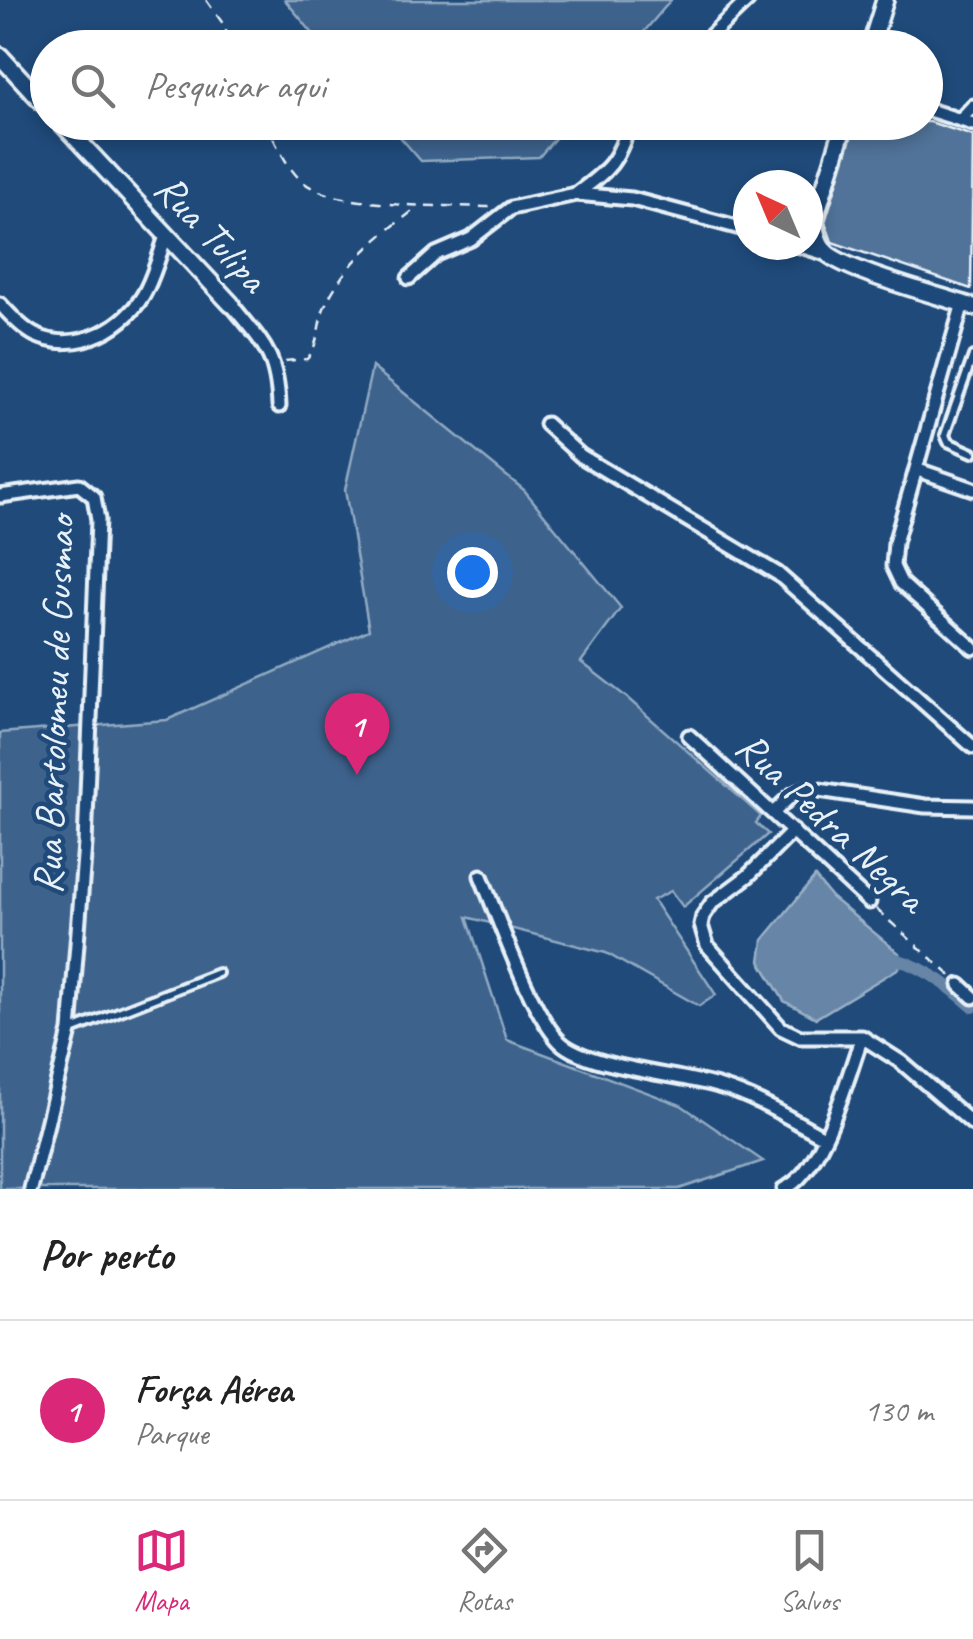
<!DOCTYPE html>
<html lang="pt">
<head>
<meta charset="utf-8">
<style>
  :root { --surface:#fff; --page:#f6f6f6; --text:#222; --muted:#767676; --line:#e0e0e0; --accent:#db2777 }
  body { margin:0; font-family:Caveat,sans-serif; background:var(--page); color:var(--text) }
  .compass { position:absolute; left:733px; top:170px; width:90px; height:90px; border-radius:50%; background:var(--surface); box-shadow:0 5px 15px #0003; rotate:316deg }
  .you { position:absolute; left:472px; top:572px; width:35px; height:35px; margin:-25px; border:8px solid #fff; border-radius:50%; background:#1a73e8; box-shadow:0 0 0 15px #1a73e833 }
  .badge { display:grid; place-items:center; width:65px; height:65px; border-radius:50%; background:var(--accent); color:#fff; font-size:32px; font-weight:700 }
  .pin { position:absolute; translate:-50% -82px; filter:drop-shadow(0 2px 5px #0008) }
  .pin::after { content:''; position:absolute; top:52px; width:35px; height:30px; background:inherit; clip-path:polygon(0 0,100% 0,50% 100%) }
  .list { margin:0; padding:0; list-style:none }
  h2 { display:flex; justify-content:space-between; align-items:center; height:130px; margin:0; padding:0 40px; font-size:42px }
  h2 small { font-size:32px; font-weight:400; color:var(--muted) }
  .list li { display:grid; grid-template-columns:65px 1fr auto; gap:30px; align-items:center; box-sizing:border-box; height:180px; padding:0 40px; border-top:2px solid var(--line) }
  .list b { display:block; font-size:38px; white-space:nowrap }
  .list p { margin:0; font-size:32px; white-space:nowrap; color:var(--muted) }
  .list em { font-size:32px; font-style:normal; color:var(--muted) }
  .icon { flex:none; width:55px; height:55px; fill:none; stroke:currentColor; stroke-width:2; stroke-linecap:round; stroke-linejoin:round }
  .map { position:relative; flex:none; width:973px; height:1189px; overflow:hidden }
  .search { position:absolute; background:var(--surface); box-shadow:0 5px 15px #0003; left:30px; right:30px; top:30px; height:110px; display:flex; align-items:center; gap:25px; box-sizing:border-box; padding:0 35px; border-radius:55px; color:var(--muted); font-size:38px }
  .sheet { height:310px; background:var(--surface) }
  nav { display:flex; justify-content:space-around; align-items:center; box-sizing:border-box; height:140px; border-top:2px solid var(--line); background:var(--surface); font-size:28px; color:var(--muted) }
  nav a { display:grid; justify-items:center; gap:5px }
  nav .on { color:var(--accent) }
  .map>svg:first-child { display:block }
  .green { fill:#3c628c; stroke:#92aac2; stroke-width:2.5 }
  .water { fill:#6685a7; stroke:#9ab0c7; stroke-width:2.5 }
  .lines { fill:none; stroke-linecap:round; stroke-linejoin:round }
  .canal { stroke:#6685a7; stroke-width:12 }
  .building { fill:#517399; stroke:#e8f1f8; stroke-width:2.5 }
  .lane-casing { stroke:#e8f1f8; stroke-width:14 }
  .street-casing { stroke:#e8f1f8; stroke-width:19 }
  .secondary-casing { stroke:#e8f1f8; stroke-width:22 }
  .path { stroke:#e8f1f8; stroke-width:2.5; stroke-dasharray:10 8; stroke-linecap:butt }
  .lane { stroke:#1f4a7a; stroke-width:6 }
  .street { stroke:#1f4a7a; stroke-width:11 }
  .secondary { stroke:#1f4a7a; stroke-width:15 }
  .labels { text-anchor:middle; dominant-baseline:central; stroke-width:9; stroke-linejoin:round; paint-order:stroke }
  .street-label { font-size:42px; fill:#e8f1f8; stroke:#1f4a7a }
</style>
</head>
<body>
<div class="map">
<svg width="973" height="1189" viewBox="0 0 973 1189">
  <rect width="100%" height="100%" fill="#1f4a7a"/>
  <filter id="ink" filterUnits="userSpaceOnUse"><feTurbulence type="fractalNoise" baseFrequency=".01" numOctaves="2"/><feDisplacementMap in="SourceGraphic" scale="20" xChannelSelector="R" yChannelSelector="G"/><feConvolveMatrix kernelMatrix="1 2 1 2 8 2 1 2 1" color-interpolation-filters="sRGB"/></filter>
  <g filter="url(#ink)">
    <path class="green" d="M285,0H671L631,47L325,48Z
      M388,123H568L539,157L421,161Z
      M372,367L524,490L621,608L581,662L625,696L761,816L756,823L768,834L683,907L671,891L653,900L716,995L699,1006L606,953L467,917L507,1040L681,1105L763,1161L679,1189H0V733L167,720L369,630L345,490Z"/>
    <path class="water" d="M815,877L831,897L899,953V968L816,1018L784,1001L760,961L763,940Z"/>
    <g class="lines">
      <path class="canal" d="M882,956C918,962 946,983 973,1007"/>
    </g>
    <path class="building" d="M856,122H930L973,136L971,289L832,242L825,222Z"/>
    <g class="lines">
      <g class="lane-casing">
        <path id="lane" d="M973,356L945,435L948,442L973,453
          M72,1030L218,973"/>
      </g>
      <g class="street-casing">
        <path id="street" d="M698,48L748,0
          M926,109L973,124
          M960,120L973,106
          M576,194C609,170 618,162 630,122
          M797,245L826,254
          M409,278L436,254L471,239L511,208L576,194L632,199L748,230
          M963,303L895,543L893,566L901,583L973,648
          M0,304C9,314 23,329 35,335C77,355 129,327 147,288C155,272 160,253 166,236
          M231,304C263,344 277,353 279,406
          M546,424L581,456L778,574L973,747
          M918,470L973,489
          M0,496L79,485L94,497L98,520L85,844L70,1031L31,1189
          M689,736L869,902
          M773,813L792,795L806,788L925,806L973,807
          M793,831L748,876L712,903L703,916L701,925L707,945L781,1028L800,1037H862L901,1062L973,1124
          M481,876C498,917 531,1013 560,1042C587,1068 681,1074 721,1087C758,1098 790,1119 824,1137
          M960,985L973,997
          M784,1189C824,1171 847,1077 862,1037"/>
      </g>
      <g class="secondary-casing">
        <path id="secondary" d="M870,48L885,0
          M0,56L48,108
          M61,122L231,304
          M845,122L814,221C815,231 818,242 824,250C839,270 945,297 973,307"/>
      </g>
      <path class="path" d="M206,0L224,25L232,48
        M265,122C275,141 286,167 302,181C335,210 446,205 491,207
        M285,361L307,359C320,344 317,323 325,306C345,262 381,235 418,207
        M876,909L952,977"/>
      <use href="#lane" class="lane"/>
      <use href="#street" class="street"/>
      <use href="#secondary" class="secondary"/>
    </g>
  </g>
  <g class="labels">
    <g class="street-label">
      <text transform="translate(211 233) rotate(47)">Rua Tulipa</text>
      <text transform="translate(54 705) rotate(-88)">Rua Bartolomeu de Gusmao</text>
      <text transform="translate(831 822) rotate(43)">Rua Pedra Negra</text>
    </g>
  </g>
</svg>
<svg class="compass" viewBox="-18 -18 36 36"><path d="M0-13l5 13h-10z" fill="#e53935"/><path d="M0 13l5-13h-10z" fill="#767676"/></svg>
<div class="you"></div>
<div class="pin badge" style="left:357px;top:775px">1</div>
<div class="search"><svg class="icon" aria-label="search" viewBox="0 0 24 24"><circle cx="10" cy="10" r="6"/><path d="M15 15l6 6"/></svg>Pesquisar aqui</div>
</div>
<section class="sheet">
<h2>Por perto<small></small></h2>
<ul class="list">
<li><span class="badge">1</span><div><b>Força Aérea</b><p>Parque</p></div><em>130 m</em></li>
</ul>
</section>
<nav>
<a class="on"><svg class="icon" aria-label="map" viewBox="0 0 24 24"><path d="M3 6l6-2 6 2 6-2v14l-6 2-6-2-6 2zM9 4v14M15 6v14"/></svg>Mapa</a>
<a><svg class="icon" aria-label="directions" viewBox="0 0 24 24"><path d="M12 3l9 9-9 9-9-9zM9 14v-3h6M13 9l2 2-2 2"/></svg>Rotas</a>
<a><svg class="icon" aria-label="saved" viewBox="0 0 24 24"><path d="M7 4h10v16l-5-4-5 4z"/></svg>Salvos</a>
</nav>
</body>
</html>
